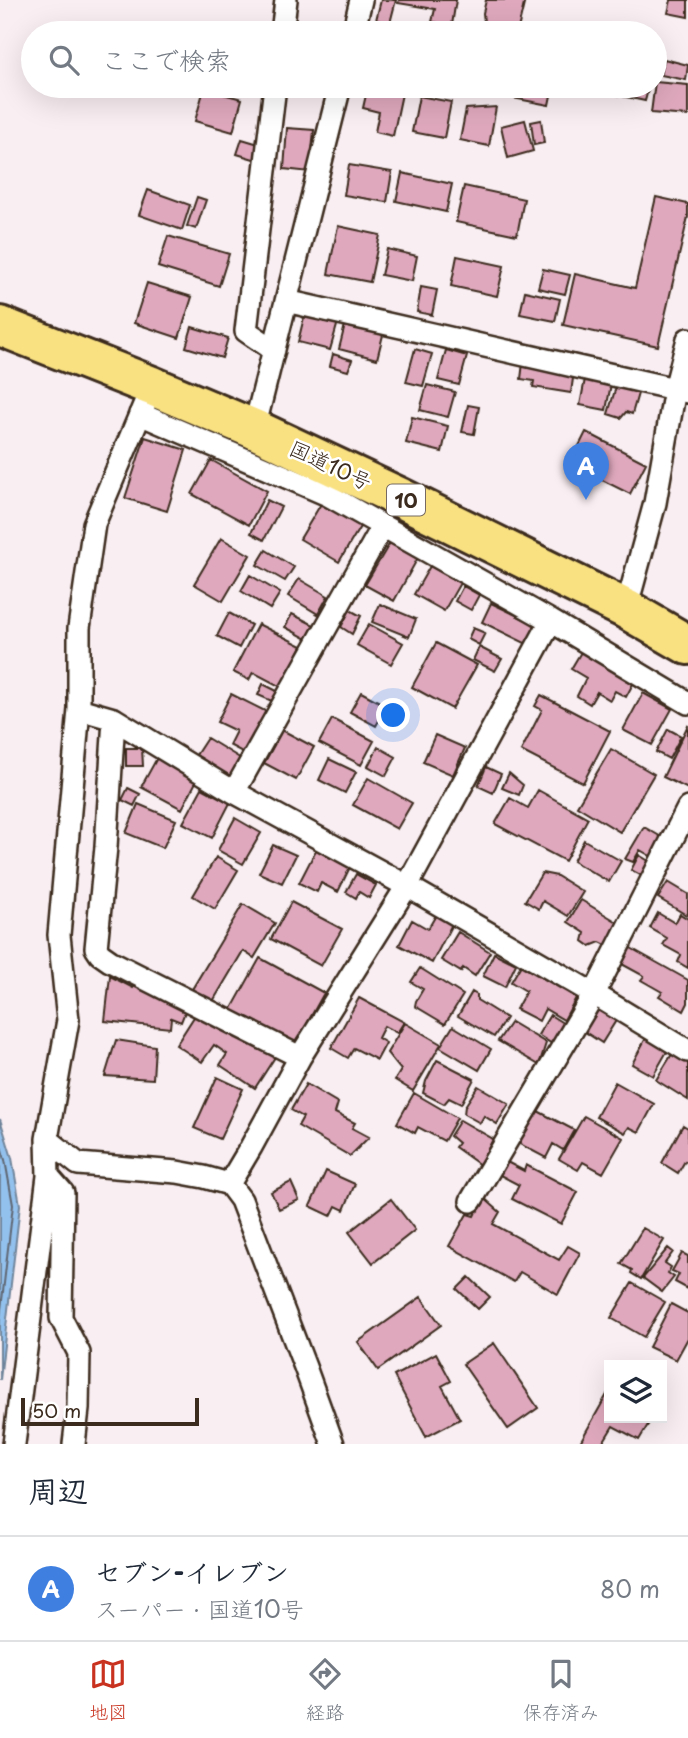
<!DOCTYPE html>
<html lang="ja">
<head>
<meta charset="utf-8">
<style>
  :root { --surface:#fff; --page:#f2f2f3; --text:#1f2937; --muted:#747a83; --line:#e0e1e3; --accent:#c8321e }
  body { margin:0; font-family:"Playpen Sans","Klee One",sans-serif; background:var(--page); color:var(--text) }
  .controls { position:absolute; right:21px; bottom:21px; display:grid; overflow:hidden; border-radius:0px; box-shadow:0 7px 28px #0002 }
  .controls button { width:63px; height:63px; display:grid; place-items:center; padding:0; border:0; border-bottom:2px solid var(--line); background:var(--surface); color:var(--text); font:35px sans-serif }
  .scale { position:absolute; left:21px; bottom:18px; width:178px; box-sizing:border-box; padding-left:7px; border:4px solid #3b2a1e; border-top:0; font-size:19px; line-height:24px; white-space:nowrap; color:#3b2a1e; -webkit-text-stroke:5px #fff; paint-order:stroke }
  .you { position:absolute; left:394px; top:716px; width:24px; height:24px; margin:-18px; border:5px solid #fff; border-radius:50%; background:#1a73e8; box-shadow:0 0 0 10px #1a73e833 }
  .badge { display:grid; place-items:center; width:46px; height:46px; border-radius:50%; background:var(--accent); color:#fff; font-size:23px; font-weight:700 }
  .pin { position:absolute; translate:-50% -58px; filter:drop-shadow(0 2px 4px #0008) }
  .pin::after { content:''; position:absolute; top:37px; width:24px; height:21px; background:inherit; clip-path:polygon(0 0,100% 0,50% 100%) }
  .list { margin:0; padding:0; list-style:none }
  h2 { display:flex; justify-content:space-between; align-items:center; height:91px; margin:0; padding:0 28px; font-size:30px }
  h2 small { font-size:23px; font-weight:400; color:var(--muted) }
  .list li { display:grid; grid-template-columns:46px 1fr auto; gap:21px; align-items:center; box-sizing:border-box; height:105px; padding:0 28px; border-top:2px solid var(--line) }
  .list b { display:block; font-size:26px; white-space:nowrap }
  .list p { margin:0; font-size:23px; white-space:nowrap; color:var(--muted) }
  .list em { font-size:23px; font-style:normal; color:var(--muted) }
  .icon { flex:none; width:38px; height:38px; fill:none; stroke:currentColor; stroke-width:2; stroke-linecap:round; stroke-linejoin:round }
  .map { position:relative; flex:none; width:688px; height:1444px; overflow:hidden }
  .search { position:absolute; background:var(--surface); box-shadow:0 7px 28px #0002; left:21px; right:21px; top:21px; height:77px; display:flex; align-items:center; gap:18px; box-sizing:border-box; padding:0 24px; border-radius:38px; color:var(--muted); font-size:26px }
  .sheet { height:196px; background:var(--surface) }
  nav { display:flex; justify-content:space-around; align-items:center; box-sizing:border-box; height:98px; border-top:2px solid var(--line); background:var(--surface); font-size:19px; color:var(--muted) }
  nav a { display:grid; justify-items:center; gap:4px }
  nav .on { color:var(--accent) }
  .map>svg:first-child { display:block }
  .water { fill:#93c1ee; stroke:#70859b; stroke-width:2 }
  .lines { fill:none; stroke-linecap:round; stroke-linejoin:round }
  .shore { stroke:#5e6671; stroke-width:2 }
  .building { fill:#dfa8bd; stroke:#3b2a1e; stroke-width:2 }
  .street-casing { stroke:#3b2a1e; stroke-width:26 }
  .highway-casing { stroke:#3b2a1e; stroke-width:44 }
  .street { stroke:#fff; stroke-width:21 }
  .highway { stroke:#f9e181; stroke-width:38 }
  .labels { text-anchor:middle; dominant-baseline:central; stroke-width:5; stroke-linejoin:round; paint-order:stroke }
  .shield { fill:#fff; stroke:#766a62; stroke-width:2 }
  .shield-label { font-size:19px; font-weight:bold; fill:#3b2a1e }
  .street-label { font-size:21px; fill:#3b2a1e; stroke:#fff }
</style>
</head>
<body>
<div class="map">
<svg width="688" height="1444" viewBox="0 0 688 1444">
  <rect width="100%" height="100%" fill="#f9eef2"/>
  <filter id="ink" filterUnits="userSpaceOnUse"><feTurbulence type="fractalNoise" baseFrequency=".0143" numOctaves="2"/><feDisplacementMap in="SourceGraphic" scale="14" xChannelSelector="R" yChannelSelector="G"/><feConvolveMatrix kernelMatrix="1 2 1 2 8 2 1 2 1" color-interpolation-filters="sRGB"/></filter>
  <g filter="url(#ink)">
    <path class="water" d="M0,1119L12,1158L20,1205L0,1380Z"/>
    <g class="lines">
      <path class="shore" d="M0,1143L5,1160L13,1205L0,1318"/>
    </g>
    <path class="building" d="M381,0H396L390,23L376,20Z
      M399,0H456L452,25L432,22L435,9L398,3Z
      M486,0H525L517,33H497L485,31L483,13Z
      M671,0H688V17L668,13Z
      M664,59L688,65L686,80L661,75Z
      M655,82L688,85V116L651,113Z
      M368,86H384L403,89L393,136L375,132L379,112L363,108Z
      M494,86H553L549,105L492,94Z
      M561,86H600L598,94Z
      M609,86H649L645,101L608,93Z
      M204,89L242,99L233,132L195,121Z
      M419,96L451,102L444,138L412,132Z
      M496,107L489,146L460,140L466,109Z
      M525,120L533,151L508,158L501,126Z
      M541,120L544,143L534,145L531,122Z
      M287,128L314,130L310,172L284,169Z
      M242,139L262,145L257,160L237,154Z
      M349,165L392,172L387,202L344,195Z
      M402,173L452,184L446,212L396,201Z
      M464,186L524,199L517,235L456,222Z
      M148,190L190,205L182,230L139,215Z
      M197,197L206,200L196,229L187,226Z
      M656,197L688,204V217L658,346L563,325L575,274L635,288Z
      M338,226L380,235L370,282L328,274Z
      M168,236L229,254L219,286L158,267Z
      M387,249L417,256L412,281L381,275Z
      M457,256L504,266L497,296L451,286Z
      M543,269L570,275L565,294L538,288Z
      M147,283L192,297L179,338L134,323Z
      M421,287L437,290L432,315L417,312Z
      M525,291L560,299L555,321L520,314Z
      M305,313L338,322L330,350L298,342Z
      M346,321L384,331L377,359L339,349Z
      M192,327L228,338L222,358L186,347Z
      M415,349L432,354L423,386L406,382Z
      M446,350L467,356L459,385L438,380Z
      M333,354L352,360L348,371L330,366Z
      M523,363L574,371L571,393L533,387L534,381L521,379Z
      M585,379L611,384L606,410L580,405Z
      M617,383L639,390L632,414L626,412L621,418L608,414Z
      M427,385L455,392L448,417L420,410Z
      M468,405L479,407L474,434L462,432Z
      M412,417L448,426L442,452L406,443Z
      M586,432L646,463L630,494L570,464Z
      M145,437L186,450L167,511L125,498Z
      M211,460L267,491L249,525L192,494Z
      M267,500L281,507L264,540L251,533Z
      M322,502L361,525L339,562L300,539Z
      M221,538L250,555L223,601L194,584Z
      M391,541L419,556L394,601L365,585Z
      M266,550L294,567L285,581L257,565Z
      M430,566L460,583L444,611L414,594Z
      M250,575L280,593L270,609L241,591Z
      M299,579L328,596L318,614L288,596Z
      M463,586L479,595L471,610L455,601Z
      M491,603L539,626L529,645L482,622Z
      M380,604L416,619L409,637L372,622Z
      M350,610L361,616L352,634L341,627Z
      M229,613L251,625L239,648L217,636Z
      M292,614L314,625L307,639L285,627Z
      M258,624L302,646L281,687L253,672L249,680L233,672Z
      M369,624L403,643L391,664L357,645Z
      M473,628L485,633L479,645L468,639Z
      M436,643L477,665L452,709L412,687Z
      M479,647L502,659L495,671L473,660Z
      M581,652L634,682L626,697L615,691L610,700L597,692L590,704L577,696L586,678L571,669Z
      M263,684L279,692L274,702L258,695Z
      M361,692L387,706L376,726L350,712Z
      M643,693L672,709L652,745L623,730Z
      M231,694L267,712L246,754L229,745L236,731L217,722Z
      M541,695L610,731L583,783L521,751L542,710L535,706Z
      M332,719L374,741L361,765L319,743Z
      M688,725V789L663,777Z
      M668,729L681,736L669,759L656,752Z
      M282,730L314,747L296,780L264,763Z
      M435,735L465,748L453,775L423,762Z
      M207,738L243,760L232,778L196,755Z
      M378,747L396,757L386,776L368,766Z
      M126,748H142L143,766H126Z
      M611,749L654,774L620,832L577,806Z
      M157,758L197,780L182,809L141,787Z
      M329,759L356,772L345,793L319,780Z
      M486,767L501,774L493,793L478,786Z
      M509,773L523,785L519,795L502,788Z
      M368,778L412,803L397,829L353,805Z
      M128,788L140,794L134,806L122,800Z
      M202,788L230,803L212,838L183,823Z
      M538,790L588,818L565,861L495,824L510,798L528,808Z
      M138,804L176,820L163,848L126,833Z
      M235,818L261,833L243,864L218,850Z
      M644,827L665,839L654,858L640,850L633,862L625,859Z
      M584,840L621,861L609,882L573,861Z
      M273,845L296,855L282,883L259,873Z
      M318,846L352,863L338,892L321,883L317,892L299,883Z
      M639,855L652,863L644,877L631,870Z
      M216,857L238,870L215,909L193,896Z
      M542,873L557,876L583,892L568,916L543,901L539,909L525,901Z
      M356,874L376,885L369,898L359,892L356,898L346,892Z
      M668,882L688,894V916L658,898Z
      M581,900L619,923L606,945L600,942L590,946L583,941L585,933L568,922Z
      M291,902L342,929L321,966L271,939Z
      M243,904L275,923L254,958L243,951L209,1008L188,996Z
      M658,913L675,923L680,914L688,919V968L678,962L681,955L663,945L667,938L650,928Z
      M436,915L452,924L432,963L399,945L412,920L428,929Z
      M458,932L490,952L475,976L463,968L461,972L441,960Z
      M629,947L688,980V1003L684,1011L659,996L662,992L641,980L644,976L620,963Z
      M494,953L516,964L505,987L483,976Z
      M260,958L324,993L294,1047L230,1012Z
      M521,965L577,996L564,1020L545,1009L539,1021L516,1009L526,991L511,982Z
      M420,968L463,995L445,1024L415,1006L416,1001L423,989L411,982Z
      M110,976L133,988L138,979L159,989L157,998H172L188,1004L181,1022L171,1018L170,1028L105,1021Z
      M472,992L477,995V1000L506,1018L494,1037L458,1016Z
      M359,998L404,1022L397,1033L384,1026L378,1038L386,1043L377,1060L354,1048L348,1058L331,1048Z
      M601,1002L620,1014L602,1043L582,1030Z
      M199,1009L275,1057L255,1088L220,1065L227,1054L214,1045L202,1062L176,1045Z
      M550,1015L566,1025L554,1045L538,1035Z
      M511,1022L546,1043L539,1065L498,1041Z
      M405,1023L441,1044L413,1091L395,1080L401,1070L387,1053Z
      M453,1026L491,1049L479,1070L440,1047Z
      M647,1036L669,1048L653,1076L632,1064Z
      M116,1040L155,1046L153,1079L105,1076Z
      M674,1051L688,1060V1100L656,1080Z
      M437,1060L474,1079L461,1104L449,1098L444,1104L423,1093L426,1081Z
      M217,1077L243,1089L220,1139L194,1128Z
      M615,1082L654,1104L639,1132L629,1127L625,1133L596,1117Z
      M306,1084L338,1103L335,1113L355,1123L352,1128L369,1137L350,1156L298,1126L303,1117L291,1110Z
      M478,1086L509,1104L497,1124L484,1116L480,1123L464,1114L465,1106Z
      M414,1093L457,1118L444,1141L418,1127L415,1133L397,1123Z
      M534,1109L574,1130L563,1150L553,1144L546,1158L516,1142Z
      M584,1116L623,1138L603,1173L583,1162L578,1170L559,1159Z
      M460,1120L493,1139L480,1165L455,1147L458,1143L450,1136Z
      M683,1125L688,1128V1163L685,1161L678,1173L662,1163Z
      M505,1161L524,1171L526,1165L578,1192L561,1224L512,1199L519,1185L498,1174Z
      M326,1171L355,1184L344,1210L336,1206L331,1216L310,1206Z
      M291,1182L299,1200L279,1209L271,1192Z
      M483,1197L500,1212L493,1224L559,1260L568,1246L580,1253L558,1294L520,1272L514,1282L449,1246L467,1214L474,1216Z
      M391,1199L415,1230L373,1263L349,1232Z
      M643,1228L664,1240L641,1279L631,1273L632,1270L621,1264Z
      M668,1248L673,1252L665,1263L671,1267L668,1273L674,1277L662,1292L643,1278Z
      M682,1253L688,1256V1289L675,1282L679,1274L672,1271Z
      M469,1277L490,1297L478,1309L457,1289Z
      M632,1283L665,1302L644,1337L611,1318Z
      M421,1297L441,1325L378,1370L358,1342Z
      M671,1304L688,1313V1338L676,1360L649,1347Z
      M494,1343L538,1408L508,1429L463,1364Z
      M436,1353L451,1381L442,1386L460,1419L426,1437L394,1376Z
      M609,1391V1418H652L639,1440L613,1426L602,1444H579Z"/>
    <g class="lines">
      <g class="street-casing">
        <path id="street" d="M282,33L286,0
          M353,33L361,0
          M286,301L688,392
          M274,350L246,331L275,86
          M140,414L328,495L551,621L688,703
          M254,429L340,86
          M626,609L655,503L675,389L688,339
          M79,709L114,719L234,792L407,886L594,994L688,1051
          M114,719L106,847L96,948L100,954L110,961L300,1057
          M234,792L383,526
          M47,1139L78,1164L177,1172L204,1177L229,1184L241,1200L305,1367L333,1444
          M48,1176L63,1193L61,1318L79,1353L78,1409L74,1444
          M229,1184L251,1147L300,1057L407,886L551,621
          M471,1201L594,994L688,808
          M14,1444L48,1176L47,1139L68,1020L59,935L79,709V628L94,524L152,386"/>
      </g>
      <g class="highway-casing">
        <path id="highway" d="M0,326L152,386L254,429L399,497L626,609L688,645"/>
      </g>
      <use href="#street" class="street"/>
      <use href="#highway" class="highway"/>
    </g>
  </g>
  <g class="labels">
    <rect class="shield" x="387" y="484.5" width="38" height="31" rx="5"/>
    <g class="shield-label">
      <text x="406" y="500">10</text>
    </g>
    <g class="street-label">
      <text transform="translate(331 464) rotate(25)">国道10号</text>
    </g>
  </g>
</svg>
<div class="controls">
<button><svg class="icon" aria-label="layers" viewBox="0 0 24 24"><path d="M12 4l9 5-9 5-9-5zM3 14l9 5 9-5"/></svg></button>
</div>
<div class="scale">50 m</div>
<div class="you"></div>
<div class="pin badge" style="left:586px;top:500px;background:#3f7fe0">A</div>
<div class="search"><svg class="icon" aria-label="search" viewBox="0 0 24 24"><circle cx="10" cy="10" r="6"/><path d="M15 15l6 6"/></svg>ここで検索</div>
</div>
<section class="sheet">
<h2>周辺<small></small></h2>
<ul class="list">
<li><span class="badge" style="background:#3f7fe0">A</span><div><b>セブン-イレブン</b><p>スーパー · 国道10号</p></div><em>80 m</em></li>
</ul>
</section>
<nav>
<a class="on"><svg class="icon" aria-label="map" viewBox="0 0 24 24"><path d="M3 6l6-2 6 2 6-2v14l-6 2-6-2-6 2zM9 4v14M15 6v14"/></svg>地図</a>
<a><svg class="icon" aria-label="directions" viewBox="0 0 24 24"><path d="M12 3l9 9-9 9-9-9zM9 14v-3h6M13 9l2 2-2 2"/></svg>経路</a>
<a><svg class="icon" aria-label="saved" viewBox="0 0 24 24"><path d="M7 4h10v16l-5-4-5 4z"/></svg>保存済み</a>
</nav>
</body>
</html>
